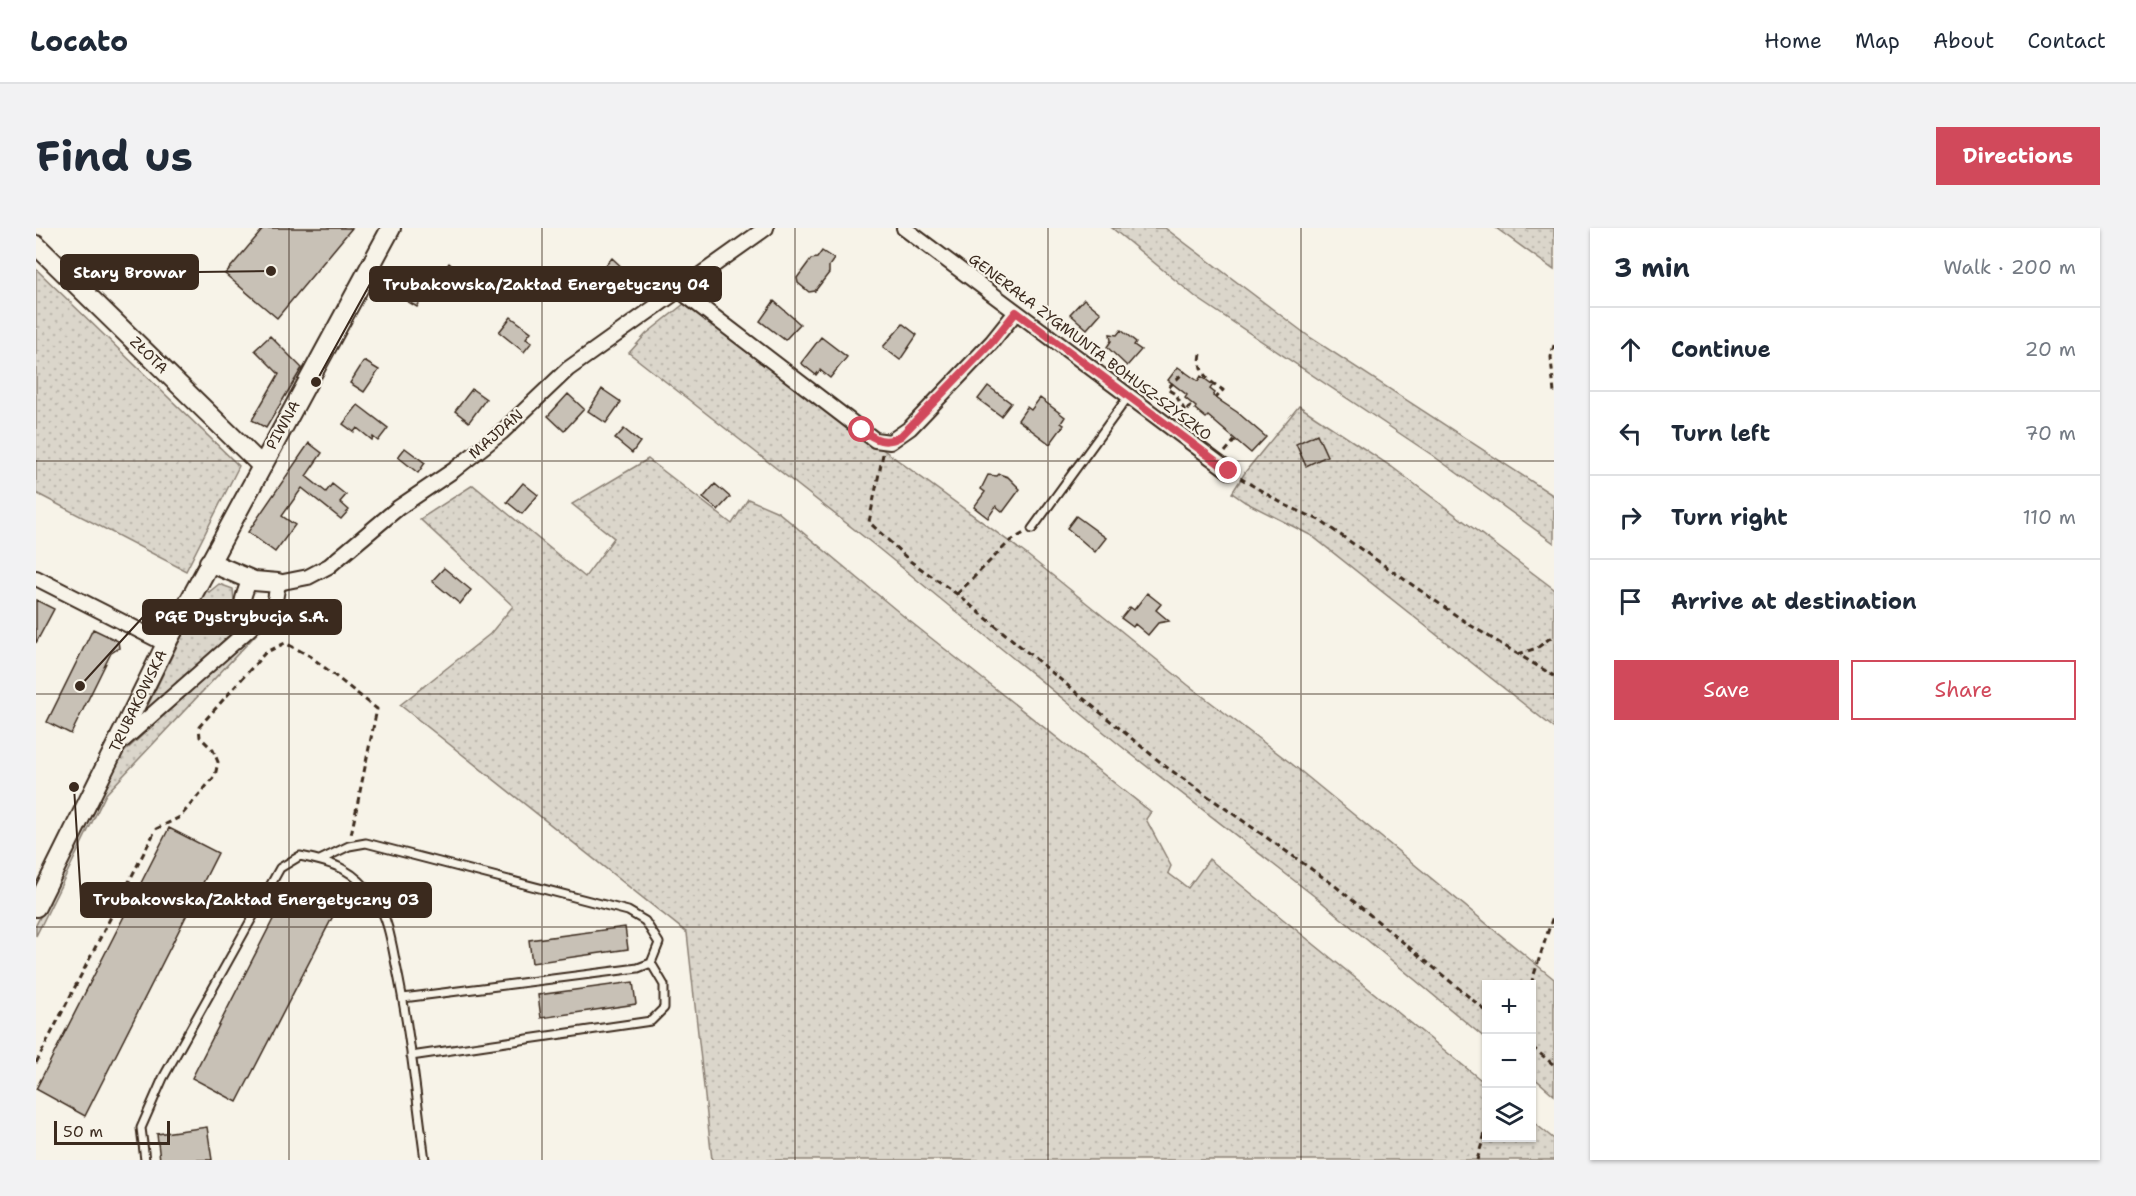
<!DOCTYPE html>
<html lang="en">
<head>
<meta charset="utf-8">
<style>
  :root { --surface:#fff; --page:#f2f2f3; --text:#1f2937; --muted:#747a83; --line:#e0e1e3; --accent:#d1495b }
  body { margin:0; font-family:"Shantell Sans",sans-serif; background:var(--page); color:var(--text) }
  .controls { position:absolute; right:18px; bottom:18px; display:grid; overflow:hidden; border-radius:0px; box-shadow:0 2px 4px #0004 }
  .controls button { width:54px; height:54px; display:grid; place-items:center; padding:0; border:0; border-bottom:2px solid var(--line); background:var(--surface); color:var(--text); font:30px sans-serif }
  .scale { position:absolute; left:18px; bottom:15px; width:116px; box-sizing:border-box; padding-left:6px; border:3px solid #3b2a1e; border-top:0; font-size:16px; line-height:21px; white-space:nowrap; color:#3b2a1e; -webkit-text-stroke:4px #f7f3e8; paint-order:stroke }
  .stop { position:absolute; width:18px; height:18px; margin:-14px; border:4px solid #d1495b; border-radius:50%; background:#fff }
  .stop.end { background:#d1495b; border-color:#fff; box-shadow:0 2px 6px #0008 }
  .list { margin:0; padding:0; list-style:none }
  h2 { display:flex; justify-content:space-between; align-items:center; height:78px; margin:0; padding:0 24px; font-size:26px }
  h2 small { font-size:20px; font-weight:400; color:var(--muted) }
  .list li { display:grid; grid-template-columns:39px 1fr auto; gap:18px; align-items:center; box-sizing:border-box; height:84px; padding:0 24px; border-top:2px solid var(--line) }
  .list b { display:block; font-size:22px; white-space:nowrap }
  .list em { font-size:20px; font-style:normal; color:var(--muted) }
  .actions { display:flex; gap:12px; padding:18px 24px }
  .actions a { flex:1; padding:14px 0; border:2px solid var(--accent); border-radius:0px; text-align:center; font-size:21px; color:var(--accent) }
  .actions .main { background:var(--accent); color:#fff }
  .icon { flex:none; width:33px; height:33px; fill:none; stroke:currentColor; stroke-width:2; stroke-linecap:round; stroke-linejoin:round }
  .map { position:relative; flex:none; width:1518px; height:932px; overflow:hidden; border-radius:0px }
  header { display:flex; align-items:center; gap:36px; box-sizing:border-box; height:84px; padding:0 30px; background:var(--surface); border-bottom:2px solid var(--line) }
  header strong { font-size:28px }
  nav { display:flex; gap:33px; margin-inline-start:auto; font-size:21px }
  .intro { display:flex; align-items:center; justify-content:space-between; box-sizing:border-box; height:144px; padding:0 36px }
  h1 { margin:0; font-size:42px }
  .button { padding:15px 27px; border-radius:0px; background:var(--accent); color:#fff; font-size:21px; font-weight:700 }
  main { display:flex; gap:36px; padding:0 36px }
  aside { flex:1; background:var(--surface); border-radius:0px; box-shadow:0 2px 4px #0004 }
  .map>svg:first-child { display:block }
  .grass { fill:url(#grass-dots); stroke:#8b8074; stroke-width:1.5 }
  .building { fill:#c8c1b6; stroke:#3b2a1e; stroke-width:1.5 }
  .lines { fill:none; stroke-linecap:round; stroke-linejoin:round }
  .lane-casing { stroke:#3b2a1e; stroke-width:11 }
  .street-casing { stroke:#3b2a1e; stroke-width:18 }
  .secondary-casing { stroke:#3b2a1e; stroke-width:22 }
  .path { stroke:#3b2a1e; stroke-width:3; stroke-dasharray:6 4.5; stroke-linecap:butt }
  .lane { stroke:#f7f3e8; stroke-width:7 }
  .street { stroke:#f7f3e8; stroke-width:14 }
  .secondary { stroke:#f7f3e8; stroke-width:18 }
  .route { stroke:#d1495b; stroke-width:8 }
  .grid { fill:none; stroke:#3b2a1e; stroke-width:1.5; stroke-opacity:0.55 }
  .labels { text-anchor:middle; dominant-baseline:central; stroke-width:4.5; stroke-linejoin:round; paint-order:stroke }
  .street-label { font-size:15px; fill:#3b2a1e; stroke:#f7f3e8 }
  .leader { fill:none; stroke:#3b2a1e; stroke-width:2 }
  .callout-dot { fill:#3b2a1e; stroke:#f7f3e8; stroke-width:2 }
  .callout { fill:#3b2a1e; stroke:#3b2a1e; stroke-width:2 }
  .callout-label { font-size:16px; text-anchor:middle; font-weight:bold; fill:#fff }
</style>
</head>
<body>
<header>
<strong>Locato</strong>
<nav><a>Home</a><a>Map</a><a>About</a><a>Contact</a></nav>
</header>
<div class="intro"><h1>Find us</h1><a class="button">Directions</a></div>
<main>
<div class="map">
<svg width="1518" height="932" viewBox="0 0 1518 932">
  <defs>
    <pattern id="grass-dots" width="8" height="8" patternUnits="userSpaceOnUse" patternTransform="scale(1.5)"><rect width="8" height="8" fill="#dbd6cb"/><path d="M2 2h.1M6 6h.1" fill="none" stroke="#bdb8ae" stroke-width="1.8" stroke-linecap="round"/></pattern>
  </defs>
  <rect width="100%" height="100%" fill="#f7f3e8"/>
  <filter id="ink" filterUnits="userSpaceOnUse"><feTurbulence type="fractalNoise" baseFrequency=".0167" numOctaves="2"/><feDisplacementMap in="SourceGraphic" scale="12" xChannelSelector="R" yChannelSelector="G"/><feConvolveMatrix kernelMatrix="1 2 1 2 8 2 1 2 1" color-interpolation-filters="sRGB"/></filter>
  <g filter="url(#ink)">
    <path class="grass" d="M1076,0H1129L1275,110L1518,268V315L1396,227L1161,70Z
      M1460,0H1518V42Z
      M0,41L203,238L150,343L0,265Z
      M648,76L990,326L1152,457L1256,536L1518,751V867L1496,848V756H1450V811L1282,671L1091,523L837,316L593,125L610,106Z
      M1263,178L1356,239L1518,361V500L1276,308L1209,274L1196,265L1210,243Z
      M612,231L696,296L712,271L742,284L871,391L1115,584L1110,591L1135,638L1132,645L1152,660L1173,631L1450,856V910H1496V893L1518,911V932H676L651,705L364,477L454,406L477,378L384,291L437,257L549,349L578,310L536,276Z
      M183,356L197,361L200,401L108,485L169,361L173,364Z
      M245,380L70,566L0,708V697L86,526Z"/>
    <path class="building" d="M228,0H316L241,90L189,46Z
      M786,23L798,31L793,38V45L779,63L773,64L762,55L761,50L775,31L781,30Z
      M576,30L589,42L575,59L561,47Z
      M413,35L439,57L425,73L400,52Z
      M375,51L392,61L381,79L364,69Z
      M1048,71L1065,85L1051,101L1034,86Z
      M738,73L764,96L749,112L724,93Z
      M475,89L495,104L490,110L496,114L488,124L463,104Z
      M867,96L881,107L864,132L847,119Z
      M1085,102L1100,114L1098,117L1105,122L1091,138L1071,119L1075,113L1074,106L1081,107Z
      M234,108L266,140L230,200L216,192L243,146L219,122Z
      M785,109L811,129L794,150L784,142L780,147L765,135Z
      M328,133L343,142L328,164L314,155Z
      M1142,139L1162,153L1165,148L1177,157L1174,161L1179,165L1177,168L1201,184L1230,209L1215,225L1172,188L1170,190L1159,181L1160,179L1149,170L1151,167L1132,152Z
      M952,158L975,175L965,188L942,171Z
      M436,161L450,171L433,194L419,183Z
      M566,161L585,174L570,195L552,183Z
      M532,166L548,181L528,203L512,188Z
      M1004,170L1029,189L1025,195L1028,197L1014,216L982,192L991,179L995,182Z
      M322,177L352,200L342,213L337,209L336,212L321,200L318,204L307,196Z
      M588,201L604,214L596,225L579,211Z
      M1281,206L1291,228L1270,238L1260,216Z
      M273,215L286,225L270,248L290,264L296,256L310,267L304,274L313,282L305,291L266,260L246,288L259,297L239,324L212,304Z
      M369,220L389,235L382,245L362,229Z
      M963,246L972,249L984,261L967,284L960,278L952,290L938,279L949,264L945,261L952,247L961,248Z
      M487,255L502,267L486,286L471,274Z
      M679,256L694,269L682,282L667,270Z
      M1040,288L1070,310L1059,324L1031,300Z
      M408,340L435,362L424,376L396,353Z
      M1111,365L1125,376L1120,382L1133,393L1122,395L1112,407L1099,396L1097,399L1085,390L1094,379L1098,382Z
      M0,372L18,381L0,415Z
      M57,401L82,413L83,420L75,425L35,506L11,494Z
      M133,600L182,625L49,888L0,861Z
      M252,662L298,686L201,874L156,850Z
      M589,699L592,721L496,735L493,712Z
      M597,754L600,776L505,790L502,767Z
      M171,899L176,932H124L121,906Z"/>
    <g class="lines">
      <g class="lane-casing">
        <path id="lane" d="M996,301L1092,169
          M284,632L313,618L330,615L592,683L609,693L623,715L615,735L602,740L367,770
          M375,828L615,793L628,780V757L615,735
          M109,932L105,900L127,850L244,640L264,628C299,635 318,641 340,672C352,690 356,717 360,737C374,802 380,867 389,932"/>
      </g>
      <g class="street-casing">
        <path id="street" d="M868,0L1193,243
          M643,62L839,212L854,214L874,200L956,114L980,84
          M0,350L130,416
          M212,402L238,378L242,355L272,349L293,338L362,280L418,242L466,204L532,141L730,0
          M84,515L212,402C201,383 206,370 214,351"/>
      </g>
      <g class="secondary-casing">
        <path id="secondary" d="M0,17L225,237
          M173,334L218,353L242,355
          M0,679L130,416L355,0"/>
      </g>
      <path class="path" d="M1518,117L1515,129L1518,166
        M1165,126C1161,145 1172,152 1187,162L1180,170
        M1149,183L1139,166L1131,161L1149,143
        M1145,191L1156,175
        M1189,224L1199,212
        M847,226L833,294L874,333L921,366L1129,538L1298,657L1450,783
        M1204,250L1249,277L1283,292L1434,397L1518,448
        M921,366L973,314L988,305
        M1482,426L1501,420L1518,407
        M1495,756L1518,685
        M1496,819L1518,837
        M0,835L120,601L144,589L179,548L182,534L177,522L164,509L163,499L229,425L249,415L274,428L341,481L315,607
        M1441,932L1450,902"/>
      <use href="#lane" class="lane"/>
      <use href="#street" class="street"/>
      <use href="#secondary" class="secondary"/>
    </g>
  </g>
  <g class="lines" filter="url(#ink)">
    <path class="route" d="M826,202C840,212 849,217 865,208L956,114L980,84L1193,243"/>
  </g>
  <path class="grid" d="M253,0V932M506,0V932M759,0V932M1012,0V932M1265,0V932M0,233H1518M0,466H1518M0,699H1518"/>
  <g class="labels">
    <g class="street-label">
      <text transform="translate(1054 119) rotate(37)">GENERAŁA ZYGMUNTA BOHUSZ-SZYSZKO</text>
      <text transform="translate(113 127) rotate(44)">ZŁOTA</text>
      <text transform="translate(247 197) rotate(-61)">PIWNA</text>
      <text transform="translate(460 206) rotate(-41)">MAJDAN</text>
      <text transform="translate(102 473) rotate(-64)">TRUBAKOWSKA</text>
    </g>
  </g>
  <path class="leader" d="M235 43L162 44M280 154L334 56M44 458L107 389M38 559L45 672"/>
  <g class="callout-dot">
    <circle cx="235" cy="43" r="6"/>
    <circle cx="280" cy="154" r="6"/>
    <circle cx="44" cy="458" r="6"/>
    <circle cx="38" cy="559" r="6"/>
  </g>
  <g class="callout">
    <rect x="25" y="27" width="137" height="34" rx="6"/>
    <rect x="334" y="39" width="351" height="34" rx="6"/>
    <rect x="107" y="372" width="198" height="34" rx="6"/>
    <rect x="45" y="655" width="350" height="34" rx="6"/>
  </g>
  <g class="callout-label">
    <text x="94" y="50">Stary Browar</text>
    <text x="510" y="62">Trubakowska/Zakład Energetyczny 04</text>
    <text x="206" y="394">PGE Dystrybucja S.A.</text>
    <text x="220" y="677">Trubakowska/Zakład Energetyczny 03</text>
  </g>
</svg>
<div class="controls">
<button>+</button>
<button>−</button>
<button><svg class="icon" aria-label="layers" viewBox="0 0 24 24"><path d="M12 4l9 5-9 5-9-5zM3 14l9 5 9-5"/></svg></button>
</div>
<div class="scale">50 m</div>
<div class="stop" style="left:826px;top:202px"></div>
<div class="stop end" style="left:1193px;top:243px"></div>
</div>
<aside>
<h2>3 min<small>Walk · 200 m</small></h2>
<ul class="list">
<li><svg class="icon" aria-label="ahead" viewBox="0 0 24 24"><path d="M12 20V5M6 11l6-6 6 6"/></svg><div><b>Continue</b></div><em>20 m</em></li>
<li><svg class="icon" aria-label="left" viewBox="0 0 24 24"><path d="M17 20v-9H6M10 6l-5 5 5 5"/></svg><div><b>Turn left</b></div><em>70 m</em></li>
<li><svg class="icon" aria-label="right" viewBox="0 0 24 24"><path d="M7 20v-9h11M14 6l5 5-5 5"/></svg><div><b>Turn right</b></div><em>110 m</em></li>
<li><svg class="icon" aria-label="arrive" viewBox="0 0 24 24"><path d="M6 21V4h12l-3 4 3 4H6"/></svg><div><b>Arrive at destination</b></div></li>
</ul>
<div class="actions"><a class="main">Save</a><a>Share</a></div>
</aside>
</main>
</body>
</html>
